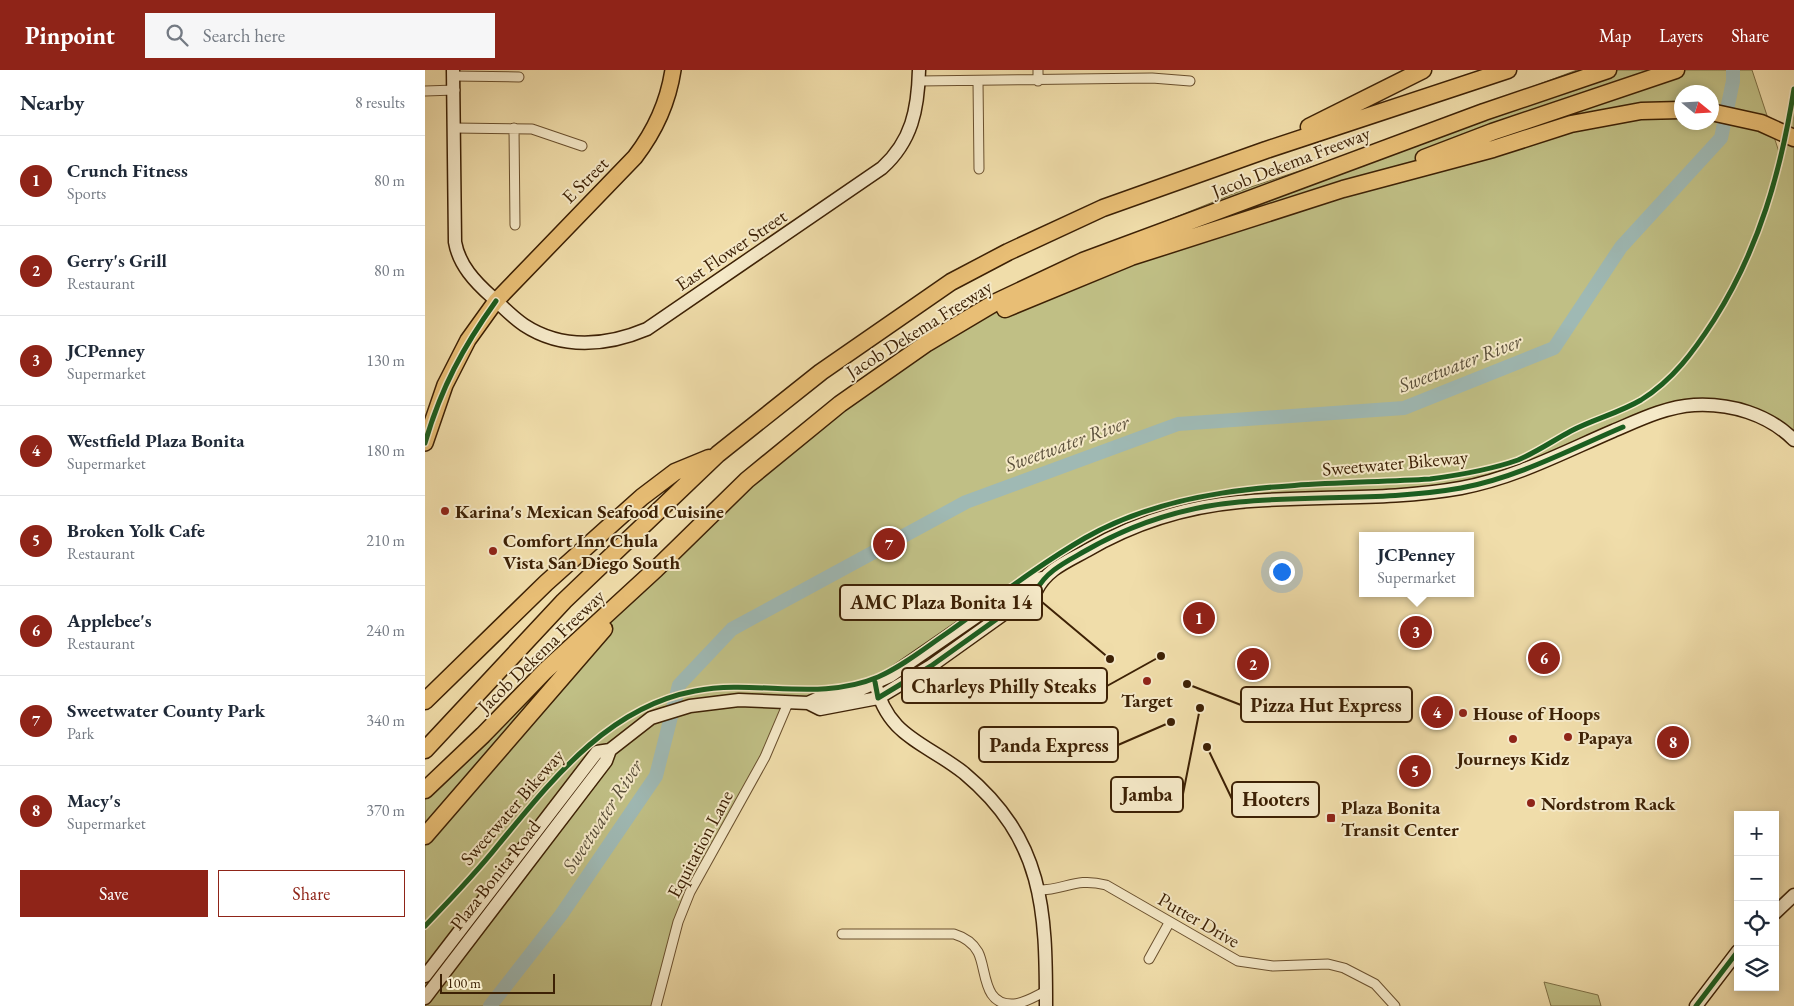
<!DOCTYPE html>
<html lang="en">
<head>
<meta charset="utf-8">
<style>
  :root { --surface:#fff; --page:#f6f6f7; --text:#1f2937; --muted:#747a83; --line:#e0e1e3; --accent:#8f2418 }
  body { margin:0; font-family:"EB Garamond",serif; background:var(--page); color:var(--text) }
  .controls { position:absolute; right:15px; bottom:15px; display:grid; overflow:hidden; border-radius:0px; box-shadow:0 2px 8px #0003 }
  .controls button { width:45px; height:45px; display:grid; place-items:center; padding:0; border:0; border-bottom:1px solid var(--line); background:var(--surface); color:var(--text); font:25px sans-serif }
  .compass { position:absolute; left:1249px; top:15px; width:45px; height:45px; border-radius:50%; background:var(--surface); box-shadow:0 2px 8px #0003; rotate:108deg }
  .scale { position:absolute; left:15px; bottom:12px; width:115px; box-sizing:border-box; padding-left:5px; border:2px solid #3d2105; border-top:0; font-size:14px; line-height:18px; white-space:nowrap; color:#3d2105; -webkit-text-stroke:4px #f5e9c8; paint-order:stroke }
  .you { position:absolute; left:856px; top:501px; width:18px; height:18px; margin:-12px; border:4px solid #fff; border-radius:50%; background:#1a73e8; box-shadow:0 0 0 8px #1a73e833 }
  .badge { display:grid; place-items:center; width:32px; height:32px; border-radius:50%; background:var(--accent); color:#fff; font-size:16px; font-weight:700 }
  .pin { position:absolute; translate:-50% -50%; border:2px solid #fff; box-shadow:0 1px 5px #0006 }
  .popup { position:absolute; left:934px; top:462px; width:115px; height:65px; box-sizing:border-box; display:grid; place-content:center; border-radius:0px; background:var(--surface); filter:drop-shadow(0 1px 4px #0005); font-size:16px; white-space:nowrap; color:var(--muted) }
  .popup b { font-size:19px; color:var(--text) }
  .popup::after { content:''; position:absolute; left:50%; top:100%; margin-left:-10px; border:10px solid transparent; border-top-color:var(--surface) }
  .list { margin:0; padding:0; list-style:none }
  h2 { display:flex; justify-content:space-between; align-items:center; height:65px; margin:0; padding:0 20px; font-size:21px }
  h2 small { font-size:16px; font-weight:400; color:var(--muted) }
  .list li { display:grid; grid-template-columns:32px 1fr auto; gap:15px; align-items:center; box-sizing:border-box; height:90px; padding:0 20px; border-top:1px solid var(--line) }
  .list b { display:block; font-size:19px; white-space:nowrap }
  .list p { margin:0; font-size:16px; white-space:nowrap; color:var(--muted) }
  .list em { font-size:16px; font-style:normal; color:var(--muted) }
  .actions { display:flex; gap:10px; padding:15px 20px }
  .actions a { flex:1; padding:11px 0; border:1px solid var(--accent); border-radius:0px; text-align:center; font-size:18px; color:var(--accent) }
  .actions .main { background:var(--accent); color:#fff }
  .icon { flex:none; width:28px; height:28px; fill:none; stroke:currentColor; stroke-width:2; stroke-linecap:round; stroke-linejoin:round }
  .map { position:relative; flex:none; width:1369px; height:936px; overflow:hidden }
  header { display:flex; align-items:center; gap:30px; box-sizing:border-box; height:70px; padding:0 25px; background:var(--accent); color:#fff }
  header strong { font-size:24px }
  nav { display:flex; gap:28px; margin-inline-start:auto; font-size:18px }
  .search { width:350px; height:45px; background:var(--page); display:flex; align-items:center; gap:12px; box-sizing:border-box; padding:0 18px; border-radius:0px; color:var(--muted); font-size:19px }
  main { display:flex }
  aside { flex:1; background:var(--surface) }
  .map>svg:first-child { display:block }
  .green { fill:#c0bf85; stroke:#7e7045; fill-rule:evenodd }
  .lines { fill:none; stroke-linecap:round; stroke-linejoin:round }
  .river { stroke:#9fb9b4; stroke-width:14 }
  .street-casing { stroke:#6a502e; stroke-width:11 }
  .secondary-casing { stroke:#3d2105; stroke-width:15 }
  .primary-casing { stroke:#3d2105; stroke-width:18 }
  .highway-casing { stroke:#3d2105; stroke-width:19 }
  .street { stroke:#f5e9c8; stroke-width:9 }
  .secondary { stroke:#f5e9c8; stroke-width:12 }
  .primary { stroke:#e8be75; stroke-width:15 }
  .highway { stroke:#e8be75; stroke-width:16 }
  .cycleway-casing { stroke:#f5e9c8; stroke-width:8 }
  .cycleway { stroke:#1b5e20; stroke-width:5 }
  .poi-dot { fill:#8f2418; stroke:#f5e9c8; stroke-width:2 }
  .labels { text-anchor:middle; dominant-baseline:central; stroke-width:4; stroke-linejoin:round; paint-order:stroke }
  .street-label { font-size:19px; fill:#3d2105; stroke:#f5e9c8 }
  .poi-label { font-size:19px; font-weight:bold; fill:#3d2105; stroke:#f5e9c8; text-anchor:start }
  .water-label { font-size:20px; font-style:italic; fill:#5a4f3a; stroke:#f5e9c8 }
  .leader { fill:none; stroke:#3d2105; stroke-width:2 }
  .callout-dot { fill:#3d2105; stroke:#f5e9c8; stroke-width:2 }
  .callout { fill:#f5e9c8; stroke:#3d2105; stroke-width:2 }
  .callout-label { font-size:20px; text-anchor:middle; font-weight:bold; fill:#3d2105 }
</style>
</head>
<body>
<header>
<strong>Pinpoint</strong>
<div class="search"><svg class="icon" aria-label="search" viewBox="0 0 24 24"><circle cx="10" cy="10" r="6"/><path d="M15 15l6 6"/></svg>Search here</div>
<nav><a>Map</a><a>Layers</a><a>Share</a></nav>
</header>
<main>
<aside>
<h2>Nearby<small>8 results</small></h2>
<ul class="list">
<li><span class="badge">1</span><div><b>Crunch Fitness</b><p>Sports</p></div><em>80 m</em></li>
<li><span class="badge">2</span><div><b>Gerry's Grill</b><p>Restaurant</p></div><em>80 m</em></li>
<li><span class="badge">3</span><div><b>JCPenney</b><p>Supermarket</p></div><em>130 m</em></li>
<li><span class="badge">4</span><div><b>Westfield Plaza Bonita</b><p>Supermarket</p></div><em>180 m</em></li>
<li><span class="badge">5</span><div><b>Broken Yolk Cafe</b><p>Restaurant</p></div><em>210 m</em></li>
<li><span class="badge">6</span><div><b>Applebee's</b><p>Restaurant</p></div><em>240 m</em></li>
<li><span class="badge">7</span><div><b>Sweetwater County Park</b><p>Park</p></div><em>340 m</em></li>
<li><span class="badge">8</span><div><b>Macy's</b><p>Supermarket</p></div><em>370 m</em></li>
</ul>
<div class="actions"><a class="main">Save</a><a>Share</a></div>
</aside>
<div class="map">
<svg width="1369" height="936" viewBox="0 0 1369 936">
  <rect width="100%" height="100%" fill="#f0ddaa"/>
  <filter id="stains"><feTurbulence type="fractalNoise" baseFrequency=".004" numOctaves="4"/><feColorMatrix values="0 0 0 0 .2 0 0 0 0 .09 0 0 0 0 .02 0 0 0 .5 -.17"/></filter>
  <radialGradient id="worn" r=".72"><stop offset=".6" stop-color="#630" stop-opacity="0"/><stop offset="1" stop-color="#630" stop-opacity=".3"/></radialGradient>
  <path class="green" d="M1152,0H1327L1355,85L1369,37V369L1333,346L1256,337L1051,415L820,431L685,468L483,605L451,624L358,633L340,687L267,819L228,936H0V729L62,671L124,605L415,334L659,184L823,118L952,75ZM1256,22H1286V52H1256Z
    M1119,912L1173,925L1176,936H1126Z"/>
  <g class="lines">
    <path class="river" d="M65,936L136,845L231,706L254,615L307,559L541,432L753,354L979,338L1129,278L1196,177L1296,68L1308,11V0"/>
    <g class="street-casing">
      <path id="street" d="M613,0V11
        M28,6L94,7
        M494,11L727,8L765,11
        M553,11L554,99
        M0,21L30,20
        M29,58L107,59L157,76
        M89,58L90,155
        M614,820C641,820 650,807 681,815L813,891L848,896L903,894L919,898L950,914L970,936
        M417,864H529C539,867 548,873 553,882C562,899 557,936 589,934C600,933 611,926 621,921
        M724,889L744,853
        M231,936L253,852L265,822L340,687L363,633"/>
    </g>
    <g class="secondary-casing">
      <path id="secondary" d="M28,0L30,172C34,195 50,212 67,227C78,237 87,247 99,255C137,280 182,276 222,259L457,98C487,71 493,39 494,0
        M450,612C462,667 500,672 539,703C619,770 621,840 621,936
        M383,633L398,626L434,620L465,606L604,510L618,508
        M1350,843L1369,825
        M0,906L172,682L185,680L226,648L265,636L314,630L383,633L395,639L453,628L506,596L611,521C621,500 641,492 661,481C707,454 760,437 814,432C888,425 963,431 1036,418C1090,408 1139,382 1188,361C1214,350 1240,337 1269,335C1305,333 1343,344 1369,370
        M0,928L181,691L185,680
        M1271,936L1313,881"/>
    </g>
    <g class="primary-casing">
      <path id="primary" d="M0,373L20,315L43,270L71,231L210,87C230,61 243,33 248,0"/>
    </g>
    <g class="highway-casing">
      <path id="highway" d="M1286,42L1336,53L1369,68
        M884,57L998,0
        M999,88L1067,62L1251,0
        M580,239L706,187L918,119L1068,79L1146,54L1216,41L1256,40
        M0,631L121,513L217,427L250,402L284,388
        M0,680L139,531L293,384L396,302L526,212L583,182L678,138L841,80L1083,0
        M0,720L58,665L120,601L231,499L322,410L415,334L502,273L571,232L658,191L1059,42L1183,0
        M0,766L179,559"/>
    </g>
    <use href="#street" class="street"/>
    <use href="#secondary" class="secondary"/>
    <use href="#primary" class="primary"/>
    <use href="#highway" class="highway"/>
    <g class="cycleway-casing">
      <path id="cycleway" d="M0,373C16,318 38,277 71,231
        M450,612L453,628L506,596L611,521C621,501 641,492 660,481C707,454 759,437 814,432C887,425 963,431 1036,418C1092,408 1146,379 1198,357
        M0,856C26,829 51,803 74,774C127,710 183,637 270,621C331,609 394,632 453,607C478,596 500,578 522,563C567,531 612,496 660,468C763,409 890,416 1005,409C1035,405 1065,400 1093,390C1112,382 1129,370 1146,361C1169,349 1194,343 1216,330C1248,310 1269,281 1289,250C1334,179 1356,101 1369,19
        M1271,936L1313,881"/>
    </g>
    <use href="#cycleway" class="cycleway"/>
  </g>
  <g class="poi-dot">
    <circle cx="20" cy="441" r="5"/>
    <circle cx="68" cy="481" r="5"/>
    <circle cx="722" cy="611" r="5"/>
    <circle cx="1038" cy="643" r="5"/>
    <circle cx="1143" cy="667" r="5"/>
    <circle cx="1088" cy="669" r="5"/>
    <circle cx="1106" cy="733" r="5"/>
    <rect x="901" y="743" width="10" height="10" rx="2.5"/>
  </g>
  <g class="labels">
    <g class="street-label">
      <text transform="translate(866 92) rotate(-21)">Jacob Dekema Freeway</text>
      <text transform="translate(160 110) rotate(-45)">E Street</text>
      <text transform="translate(306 180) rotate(-34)">East Flower Street</text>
      <text transform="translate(494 259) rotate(-32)">Jacob Dekema Freeway</text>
      <text transform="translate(970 393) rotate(-5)">Sweetwater Bikeway</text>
      <text transform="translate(116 581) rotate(-44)">Jacob Dekema Freeway</text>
      <text transform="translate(87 737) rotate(-49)">Sweetwater Bikeway</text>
      <text transform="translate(275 774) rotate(-62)">Equitation Lane</text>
      <text transform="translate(70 805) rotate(-52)">Plaza Bonita Road</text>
      <text transform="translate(774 850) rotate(30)">Putter Drive</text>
    </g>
    <g class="poi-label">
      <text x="30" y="441">Karina's Mexican Seafood Cuisine</text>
      <text x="78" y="470">Comfort Inn Chula<tspan x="78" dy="22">Vista San Diego South</tspan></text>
      <text x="722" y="630" text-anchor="middle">Target</text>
      <text x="1048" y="643">House of Hoops</text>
      <text x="1153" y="667">Papaya</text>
      <text x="1088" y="688" text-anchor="middle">Journeys Kidz</text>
      <text x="1116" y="733">Nordstrom Rack</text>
      <text x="916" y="737">Plaza Bonita<tspan x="916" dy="22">Transit Center</tspan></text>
    </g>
    <g class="water-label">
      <text transform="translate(1035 293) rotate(-21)">Sweetwater River</text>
      <text transform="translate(642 373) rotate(-20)">Sweetwater River</text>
      <text transform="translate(177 746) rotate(-57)">Sweetwater River</text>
    </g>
  </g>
  <path class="leader" d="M685 589L617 532M736 586L682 616M762 614L816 635M746 652L693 675M775 638L758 724M782 677L807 729"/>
  <g class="callout-dot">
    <circle cx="685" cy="589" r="5"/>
    <circle cx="736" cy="586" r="5"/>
    <circle cx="762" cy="614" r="5"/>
    <circle cx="746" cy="652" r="5"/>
    <circle cx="775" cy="638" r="5"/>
    <circle cx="782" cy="677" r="5"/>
  </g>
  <g class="callout">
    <rect x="415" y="515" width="202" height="35" rx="5"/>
    <rect x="477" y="598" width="205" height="35" rx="5"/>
    <rect x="816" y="617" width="171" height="35" rx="5"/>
    <rect x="554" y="657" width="139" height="35" rx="5"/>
    <rect x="686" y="707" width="72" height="35" rx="5"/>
    <rect x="807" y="712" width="87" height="35" rx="5"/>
  </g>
  <g class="callout-label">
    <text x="516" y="539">AMC Plaza Bonita 14</text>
    <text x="579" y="623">Charleys Philly Steaks</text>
    <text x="901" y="642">Pizza Hut Express</text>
    <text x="624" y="682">Panda Express</text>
    <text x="722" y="731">Jamba</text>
    <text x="851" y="736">Hooters</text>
  </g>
  <rect width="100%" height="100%" filter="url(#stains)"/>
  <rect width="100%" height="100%" fill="url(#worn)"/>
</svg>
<div class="controls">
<button>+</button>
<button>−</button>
<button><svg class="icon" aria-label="locate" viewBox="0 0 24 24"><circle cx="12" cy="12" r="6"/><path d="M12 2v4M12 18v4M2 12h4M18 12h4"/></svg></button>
<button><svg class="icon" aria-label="layers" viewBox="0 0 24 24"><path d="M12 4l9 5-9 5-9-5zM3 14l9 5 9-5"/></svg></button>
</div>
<svg class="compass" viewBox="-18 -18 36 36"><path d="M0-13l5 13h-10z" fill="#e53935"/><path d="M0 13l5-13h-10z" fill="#747a83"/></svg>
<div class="scale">100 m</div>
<div class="you"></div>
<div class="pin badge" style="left:774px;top:548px">1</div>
<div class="pin badge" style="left:828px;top:594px">2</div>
<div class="pin badge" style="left:991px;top:562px">3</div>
<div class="popup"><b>JCPenney</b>Supermarket</div>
<div class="pin badge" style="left:1012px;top:642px">4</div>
<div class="pin badge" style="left:990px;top:701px">5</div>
<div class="pin badge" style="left:1119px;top:588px">6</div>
<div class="pin badge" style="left:464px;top:474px">7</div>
<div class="pin badge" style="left:1248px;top:672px">8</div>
</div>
</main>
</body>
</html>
